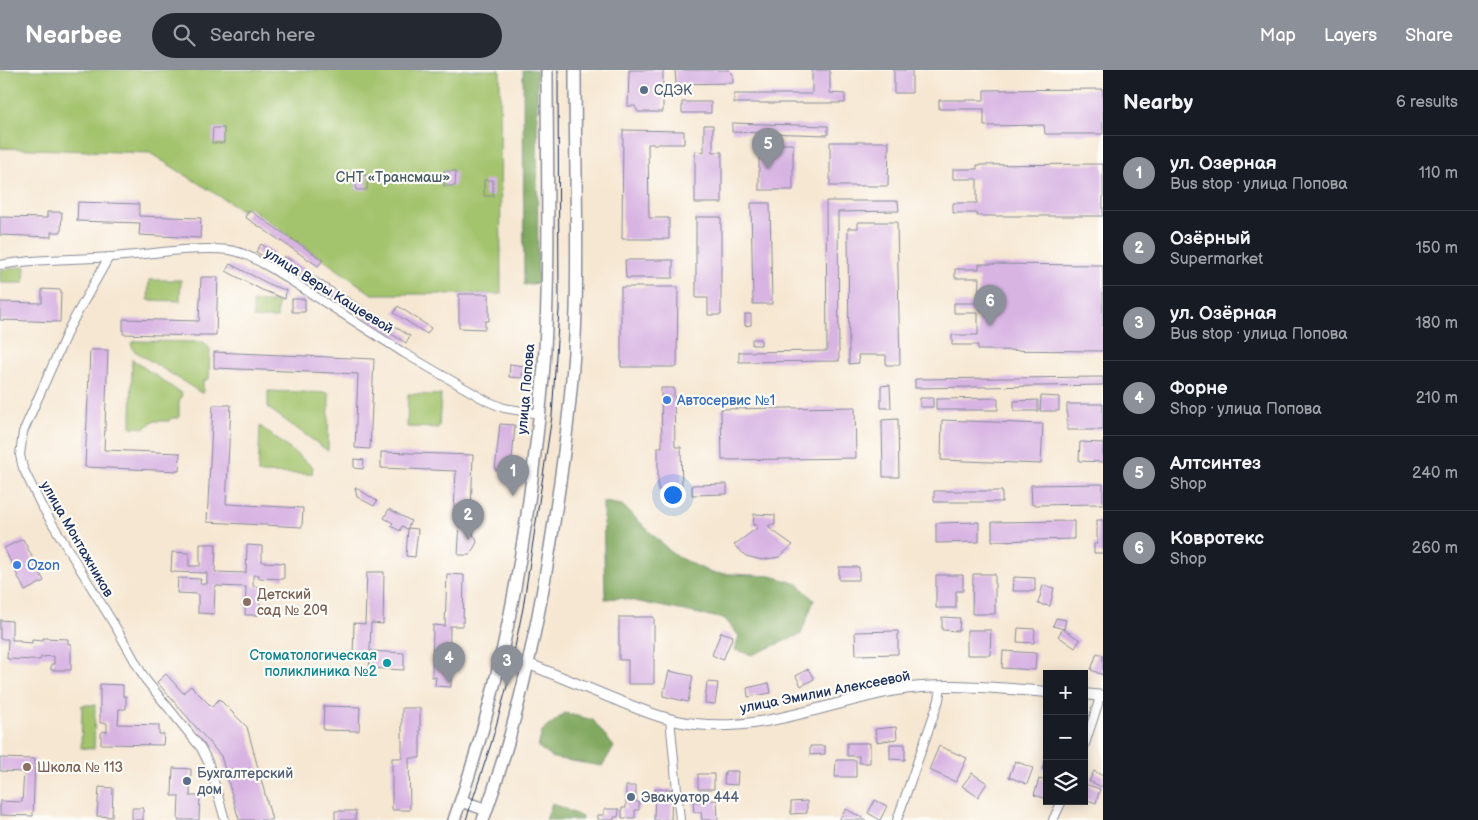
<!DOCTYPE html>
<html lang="en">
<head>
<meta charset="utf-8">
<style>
  :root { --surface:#171b24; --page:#242831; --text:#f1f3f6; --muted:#9ea1a6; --line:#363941; --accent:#8c9099 }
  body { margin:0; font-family:"Balsamiq Sans",sans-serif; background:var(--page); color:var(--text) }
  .controls { position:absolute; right:15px; bottom:15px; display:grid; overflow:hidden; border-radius:0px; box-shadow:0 2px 12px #0003 }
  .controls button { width:45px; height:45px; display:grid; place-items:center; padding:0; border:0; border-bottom:1px solid var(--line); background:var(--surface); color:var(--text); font:25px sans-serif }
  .you { position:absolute; left:672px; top:424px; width:18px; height:18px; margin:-12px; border:4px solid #fff; border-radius:50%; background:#1a73e8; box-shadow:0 0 0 8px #1a73e833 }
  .badge { display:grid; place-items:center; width:32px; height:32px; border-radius:50%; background:var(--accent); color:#fff; font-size:16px; font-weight:700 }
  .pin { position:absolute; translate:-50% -41px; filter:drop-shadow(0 1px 2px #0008) }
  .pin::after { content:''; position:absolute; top:26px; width:18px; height:15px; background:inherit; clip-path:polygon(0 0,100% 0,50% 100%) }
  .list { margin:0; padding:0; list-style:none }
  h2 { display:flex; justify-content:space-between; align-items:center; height:65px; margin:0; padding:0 20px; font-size:21px }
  h2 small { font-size:16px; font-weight:400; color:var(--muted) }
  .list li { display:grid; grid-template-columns:32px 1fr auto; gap:15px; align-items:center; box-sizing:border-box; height:75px; padding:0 20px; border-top:1px solid var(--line) }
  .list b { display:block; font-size:19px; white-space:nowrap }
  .list p { margin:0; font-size:16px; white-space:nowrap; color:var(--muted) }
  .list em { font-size:16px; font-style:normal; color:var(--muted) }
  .icon { flex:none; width:28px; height:28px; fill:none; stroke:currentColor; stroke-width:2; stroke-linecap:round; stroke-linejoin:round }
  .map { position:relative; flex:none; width:1103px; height:750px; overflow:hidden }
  header { display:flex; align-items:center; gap:30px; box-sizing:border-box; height:70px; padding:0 25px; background:var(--accent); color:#fff }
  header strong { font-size:24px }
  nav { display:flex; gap:28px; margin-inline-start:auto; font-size:18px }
  .search { width:350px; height:45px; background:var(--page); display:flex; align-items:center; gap:12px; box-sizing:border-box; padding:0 18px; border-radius:28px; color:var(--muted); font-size:19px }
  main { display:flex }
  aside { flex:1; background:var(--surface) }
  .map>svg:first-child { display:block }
  .green { fill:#a3c36c; stroke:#5f7965 }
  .forest { fill:#82a960; stroke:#4e6c5f }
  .building { fill:#d8b4e3 }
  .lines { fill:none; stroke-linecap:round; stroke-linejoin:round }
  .minor-casing { stroke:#888b98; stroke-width:10 }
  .tertiary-casing { stroke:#888b98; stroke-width:12 }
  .secondary-casing { stroke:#888b98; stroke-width:14 }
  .minor { stroke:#fff; stroke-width:8 }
  .tertiary { stroke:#fff; stroke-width:10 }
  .secondary { stroke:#fff; stroke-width:11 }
  .tram { stroke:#1b2f5e; stroke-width:1 }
  .service-dot { fill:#5c6f8a; stroke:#fdfcf7; stroke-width:2 }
  .shop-dot { fill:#3f7fe0; stroke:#fdfcf7; stroke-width:2 }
  .education-dot { fill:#8d6e63; stroke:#fdfcf7; stroke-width:2 }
  .culture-dot { fill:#0f9aa8; stroke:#fdfcf7; stroke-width:2 }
  .labels { text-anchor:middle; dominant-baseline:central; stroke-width:4.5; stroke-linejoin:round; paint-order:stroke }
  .service-label { font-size:14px; fill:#4e5e75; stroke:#fdfcf7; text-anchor:start }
  .park-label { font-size:14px; fill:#445b62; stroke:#fdfcf7 }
  .street-label { font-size:14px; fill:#1b2f5e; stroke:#fdfcf7 }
  .shop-label { font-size:14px; fill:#366cbe; stroke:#fdfcf7; text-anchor:start }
  .education-label { font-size:14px; fill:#785e54; stroke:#fdfcf7; text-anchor:start }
  .culture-label { font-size:14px; fill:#0d838f; stroke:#fdfcf7; text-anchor:end }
</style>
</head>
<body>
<header>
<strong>Nearbee</strong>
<div class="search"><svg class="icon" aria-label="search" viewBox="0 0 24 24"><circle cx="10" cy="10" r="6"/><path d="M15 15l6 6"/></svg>Search here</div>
<nav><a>Map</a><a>Layers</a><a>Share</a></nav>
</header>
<main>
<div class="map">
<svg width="1103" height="750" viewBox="0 0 1103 750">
  <rect width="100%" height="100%" fill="#fdfcf7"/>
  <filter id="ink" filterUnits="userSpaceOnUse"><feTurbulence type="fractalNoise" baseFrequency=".02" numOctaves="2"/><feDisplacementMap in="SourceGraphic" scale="10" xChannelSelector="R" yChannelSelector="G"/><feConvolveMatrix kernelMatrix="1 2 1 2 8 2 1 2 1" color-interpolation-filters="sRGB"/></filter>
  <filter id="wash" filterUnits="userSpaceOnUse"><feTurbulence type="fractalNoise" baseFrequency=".0096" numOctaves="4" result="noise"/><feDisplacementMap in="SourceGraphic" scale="20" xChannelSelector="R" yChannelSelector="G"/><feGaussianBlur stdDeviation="1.12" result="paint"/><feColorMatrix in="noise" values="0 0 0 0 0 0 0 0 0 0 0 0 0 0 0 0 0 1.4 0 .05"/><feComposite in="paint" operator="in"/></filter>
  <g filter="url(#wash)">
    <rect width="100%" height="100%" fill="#f6e7d2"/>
    <path class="green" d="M0,0H500L501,224H372L247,136L243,141L150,83L0,78Z
      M25,196L24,213H0V200Z
      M149,210H181L180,231L148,230Z
      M253,232H278L277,248H253Z
      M136,271L204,272L210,279L209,309L203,311V324L133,280L131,273Z
      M132,289L182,324L179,332V348H171L169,351H153L146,358L131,357Z
      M268,321L329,323L328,381L268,338Z
      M408,324L441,325L439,358L407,357Z
      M260,356L313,397L312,404L258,403Z
      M82,635H95L94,679L81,678Z"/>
    <path class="forest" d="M523,0H537L538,213L524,215Z
      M603,432L622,435L673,484L711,503L771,506L798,514L814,530L801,564L752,585L735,580L739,566L725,549L619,528L605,529Z
      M565,643L593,650L614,677L602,696L553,688L538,677L542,661Z
      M552,733L582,747V750H546Z"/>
    <g id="blocks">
      <path class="building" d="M629,0H663V42H638L635,36H628Z
        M675,0H729L733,4V13L676,14Z
        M812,0H830V23L845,24V33H734V24H812Z
        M894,0H912V23H894Z
        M1103,19V64H1045L1044,55L984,56V39H939V30H984V20Z
        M682,32H711V43H682Z
        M732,53L828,56V65L732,62Z
        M704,55H713V82H722V133H695V81L704,82Z
        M213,58H224V73H212Z
        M623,60L684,61V74H648L649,148H669V169H622Z
        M830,72H889L888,116H830Z
        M759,74H793V120H759Z
        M1103,94V146H977V143H953V133H977V109H953V99H977V95Z
        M444,101H456L455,116H444Z
        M356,105H368L367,120H356Z
        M484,110H493V126H484Z
        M826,131H898L899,141L838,142L839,291L739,292V282L827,281Z
        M78,132L139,134V146L201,148L200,168L139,165L140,153L77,151Z
        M751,133H770L772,234H753Z
        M249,140L323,190L318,196L245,147Z
        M47,142H62L61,162H51V167L0,165V147L47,148Z
        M696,147H721V245H708V228H696Z
        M858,152H897L900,295H886V285H858L859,293L849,294L848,158H858Z
        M261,174L274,182L269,190L256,182Z
        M284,186L306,199L301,207L280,194Z
        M625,190H673V208H626Z
        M230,194L273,216L286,220L285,229L262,220L226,201Z
        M979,194L1103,195V281L978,280V275H952V265H978V243H954V233H978L979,208H955V199H979Z
        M201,207H218L216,265H199V266L123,264V249L199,251Z
        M315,207L410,266L406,273L311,214Z
        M621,217H678L677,297H621Z
        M42,219L61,220L60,252L0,250V232L42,233Z
        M459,224H489V251H485V259L459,258Z
        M292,229H305V242H292Z
        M398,236L431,258L427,264L394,243Z
        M745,244H751V255L745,256Z
        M752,269H761V275H752Z
        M90,280H108L104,380L180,383L179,401L85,397Z
        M214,282L374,289L370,379L355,378L358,304L214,298Z
        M510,294L524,296L522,308L509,307Z
        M1103,307V315L915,318V309Z
        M890,315L891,338H881V316Z
        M661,318H674L675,377H681L682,420H658V377H662Z
        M1041,326L1059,327V341H1040Z
        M920,328H933V337H920Z
        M998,328V340H936V329Z
        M1038,330V341H1014V331Z
        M1067,334H1103V360H1067Z
        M213,335H231L226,434L303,438L302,457L207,452Z
        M855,337L856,388L722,390L721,339Z
        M898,349L899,407H883L882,350Z
        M942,350L1043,354L1041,394L941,390Z
        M500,354L515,355L511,402L495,400Z
        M1080,372L1103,373V392L1079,391Z
        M381,382L473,385L471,442L454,441L456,401L381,398Z
        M354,389L364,390L363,399L354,398Z
        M727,414V424L692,425V415Z
        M1103,414V434L1032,435L1031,415Z
        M355,417L377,431L374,436L357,427Z
        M934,421H1002V432H934Z
        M389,439L411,451L407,459L402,456L400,461L391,456L393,453L384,448Z
        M754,444L775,445V455H769V458L793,475L779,487L762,490L746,486L734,475L757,458V455H753Z
        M1097,450H1103V483H1094V474H1097Z
        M460,451L475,452L473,465L476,468L477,472L470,485H458Z
        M1074,451V469L992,471V452Z
        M979,452V472L936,473V453Z
        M408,458L418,459L415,487L406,486Z
        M23,469L44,511L25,521L4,478Z
        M200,474H216L215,502L246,503L247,475L262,476V492L284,493V509L259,508V505H253V516L261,517L259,545H245L246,517L215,516L214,544L198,543V524L177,523L178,508L201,509L200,514H207V503L171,502L172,482L189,483V496H200Z
        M839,497H859V510H839Z
        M367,502H384L383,554L371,553L370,581L404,583V600L369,598L370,589L353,588L354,553L365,554Z
        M447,504L464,505L463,556H450L449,608H451V617L435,616L436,607H432L433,555L445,556Z
        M973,504H995V544H972Z
        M936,505H963V521H956V538H936Z
        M1014,507L1035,508V521H1013Z
        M1043,515L1054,518L1050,536L1038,534Z
        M619,547H654V614H628V590H619Z
        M942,547L960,548L959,561L942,560Z
        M1056,548L1066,550L1064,559L1053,556Z
        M0,550L12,551V570H20V572L32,573V570L43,571V568L68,569V574H71V600H51V594H54V586L41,587L40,590L7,589L8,569H0Z
        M1018,558L1035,559L1034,573L1017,572Z
        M1063,559L1080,570L1075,578L1058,566Z
        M967,560H991L990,585H967Z
        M898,561V584L856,585L855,562Z
        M721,562L733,566L723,590L712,585Z
        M1003,581L1036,583L1035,600L1002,598Z
        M1097,583L1103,585V605L1091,600Z
        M808,599L814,609L801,616L796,606Z
        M669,601L693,606L688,632L663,626Z
        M166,604L183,623L191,616L212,637L219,629L247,657L272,750H239L221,686L157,612Z
        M707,612L718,613L715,634L705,633Z
        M769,613L771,623L748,627L747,618Z
        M100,614L123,615V626H126V639H119L118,654L159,655V664H164L163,675L101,674V664L103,661L107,662V653H100Z
        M324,636L360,637L359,661L323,660Z
        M402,638H420V688H409L410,740H392V688H402Z
        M896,657L897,669L877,672L875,659Z
        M847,673H870V693H859V686H847Z
        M890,674H905V690L890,689Z
        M810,676H825V684L810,685Z
        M939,676L967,688L956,712L929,700Z
        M1047,684V700L1042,699Z
        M0,688L35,689L33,746L0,745V731L22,732L24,702L0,701Z
        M836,690H856V707H835Z
        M1015,691L1033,698L1027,714L1009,707Z
        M173,698L191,699L190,726H200L199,750H178L179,726H172Z
        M725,701H738L737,715L724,714Z
        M1094,701L1103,706L1102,717L1089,711Z
        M972,703L987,713L978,727L962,716Z
        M698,704H714V719H698Z
        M1039,709L1047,711V729L1034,725Z
        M1084,714L1100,719L1096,733L1084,729Z
        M626,716H636V732H639V740H635V748H622V738H626Z
        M99,717L113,718L112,747L97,746Z
        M655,719H672L671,750H654Z
        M717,730L718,750H702L701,742H694L693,732Z
        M875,730L887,736L880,750L868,743Z
        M807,731V743L791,744V732Z
        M132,738H143V750H132Z
        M604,739H619L618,747H614V750H598V745H604Z
        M846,739L866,750H839Z
        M335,741H356L355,750H335Z"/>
    </g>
  </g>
  <g filter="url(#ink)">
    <use href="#blocks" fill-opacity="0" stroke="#888b98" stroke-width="1"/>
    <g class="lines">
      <g class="minor-casing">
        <path id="minor" d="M109,187L70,256L23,362L20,385L23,398L41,435L118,561L145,609L201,678L209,694L225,750
          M0,195C36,188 74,190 111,187C147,185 193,176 229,180C244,182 258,191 271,198L404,283L487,331L504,338L540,344
          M670,649L680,750
          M1084,677L1098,634L1099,625
          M897,750L939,630L941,616
          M1053,750L1062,731"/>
      </g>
      <g class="tertiary-casing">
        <path id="tertiary" d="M529,594C556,605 582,616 609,627C637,638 665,651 696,654C762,662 831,632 896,620C945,612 997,618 1047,622
          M1084,624L1103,626"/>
      </g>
      <g class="secondary-casing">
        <path id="secondary" d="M461,731L487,740
          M454,750C494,638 517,526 532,408C537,365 543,322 545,279C550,186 547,93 547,0
          M483,750C517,657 537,562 552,465C564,390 574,316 576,241C578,161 575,80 575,0"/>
      </g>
      <use href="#minor" class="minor"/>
      <use href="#tertiary" class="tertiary"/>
      <use href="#secondary" class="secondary"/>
      <path class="tram" d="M466,750L491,674L507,616L523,538L552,346L559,240L558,0"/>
    </g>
  </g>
  <g class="service-dot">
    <circle cx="644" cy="20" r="5"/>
    <circle cx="187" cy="711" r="5"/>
    <circle cx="631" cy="727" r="5"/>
  </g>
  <g class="shop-dot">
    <circle cx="667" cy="330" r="5"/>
    <circle cx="17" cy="495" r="5"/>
  </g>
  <g class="education-dot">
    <circle cx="247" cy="532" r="5"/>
    <circle cx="27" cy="697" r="5"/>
  </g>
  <circle class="culture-dot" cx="387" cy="593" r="5"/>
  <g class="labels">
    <g class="service-label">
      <text x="654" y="20">СДЭК</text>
      <text x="197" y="703">Бухгалтерский<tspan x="197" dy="16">дом</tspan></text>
      <text x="641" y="727">Эвакуатор 444</text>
    </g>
    <g class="park-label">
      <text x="393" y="107">СНТ «Трансмаш»</text>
    </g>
    <g class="street-label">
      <text transform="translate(329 221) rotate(32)">улица Веры Кащеевой</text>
      <text transform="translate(526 319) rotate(-85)">улица Попова</text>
      <text transform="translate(77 469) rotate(60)">улица Монтажников</text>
      <text transform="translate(825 622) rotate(-11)">улица Эмилии Алексеевой</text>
    </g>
    <g class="shop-label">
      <text x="677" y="330">Автосервис №1</text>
      <text x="27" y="495">Ozon</text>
    </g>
    <g class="education-label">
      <text x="257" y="524">Детский<tspan x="257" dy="16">сад № 209</tspan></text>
      <text x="37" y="697">Школа № 113</text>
    </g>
    <g class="culture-label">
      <text x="377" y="585">Стоматологическая<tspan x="377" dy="16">поликлиника №2</tspan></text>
    </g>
  </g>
</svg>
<div class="controls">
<button>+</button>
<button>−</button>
<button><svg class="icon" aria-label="layers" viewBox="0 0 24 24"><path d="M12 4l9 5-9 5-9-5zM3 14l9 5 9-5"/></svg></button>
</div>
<div class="you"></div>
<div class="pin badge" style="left:513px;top:426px">1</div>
<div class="pin badge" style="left:468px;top:470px">2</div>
<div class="pin badge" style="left:507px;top:616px">3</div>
<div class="pin badge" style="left:449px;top:613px">4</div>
<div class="pin badge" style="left:768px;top:99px">5</div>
<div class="pin badge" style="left:990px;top:256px">6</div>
</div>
<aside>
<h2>Nearby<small>6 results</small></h2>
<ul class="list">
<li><span class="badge">1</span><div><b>ул. Озерная</b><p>Bus stop · улица Попова</p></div><em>110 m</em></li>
<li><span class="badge">2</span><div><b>Озёрный</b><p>Supermarket</p></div><em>150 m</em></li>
<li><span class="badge">3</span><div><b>ул. Озёрная</b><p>Bus stop · улица Попова</p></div><em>180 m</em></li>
<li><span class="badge">4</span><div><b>Форне</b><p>Shop · улица Попова</p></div><em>210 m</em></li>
<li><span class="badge">5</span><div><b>Алтсинтез</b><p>Shop</p></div><em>240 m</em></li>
<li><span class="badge">6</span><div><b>Ковротекс</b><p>Shop</p></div><em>260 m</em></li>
</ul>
</aside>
</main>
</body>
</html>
